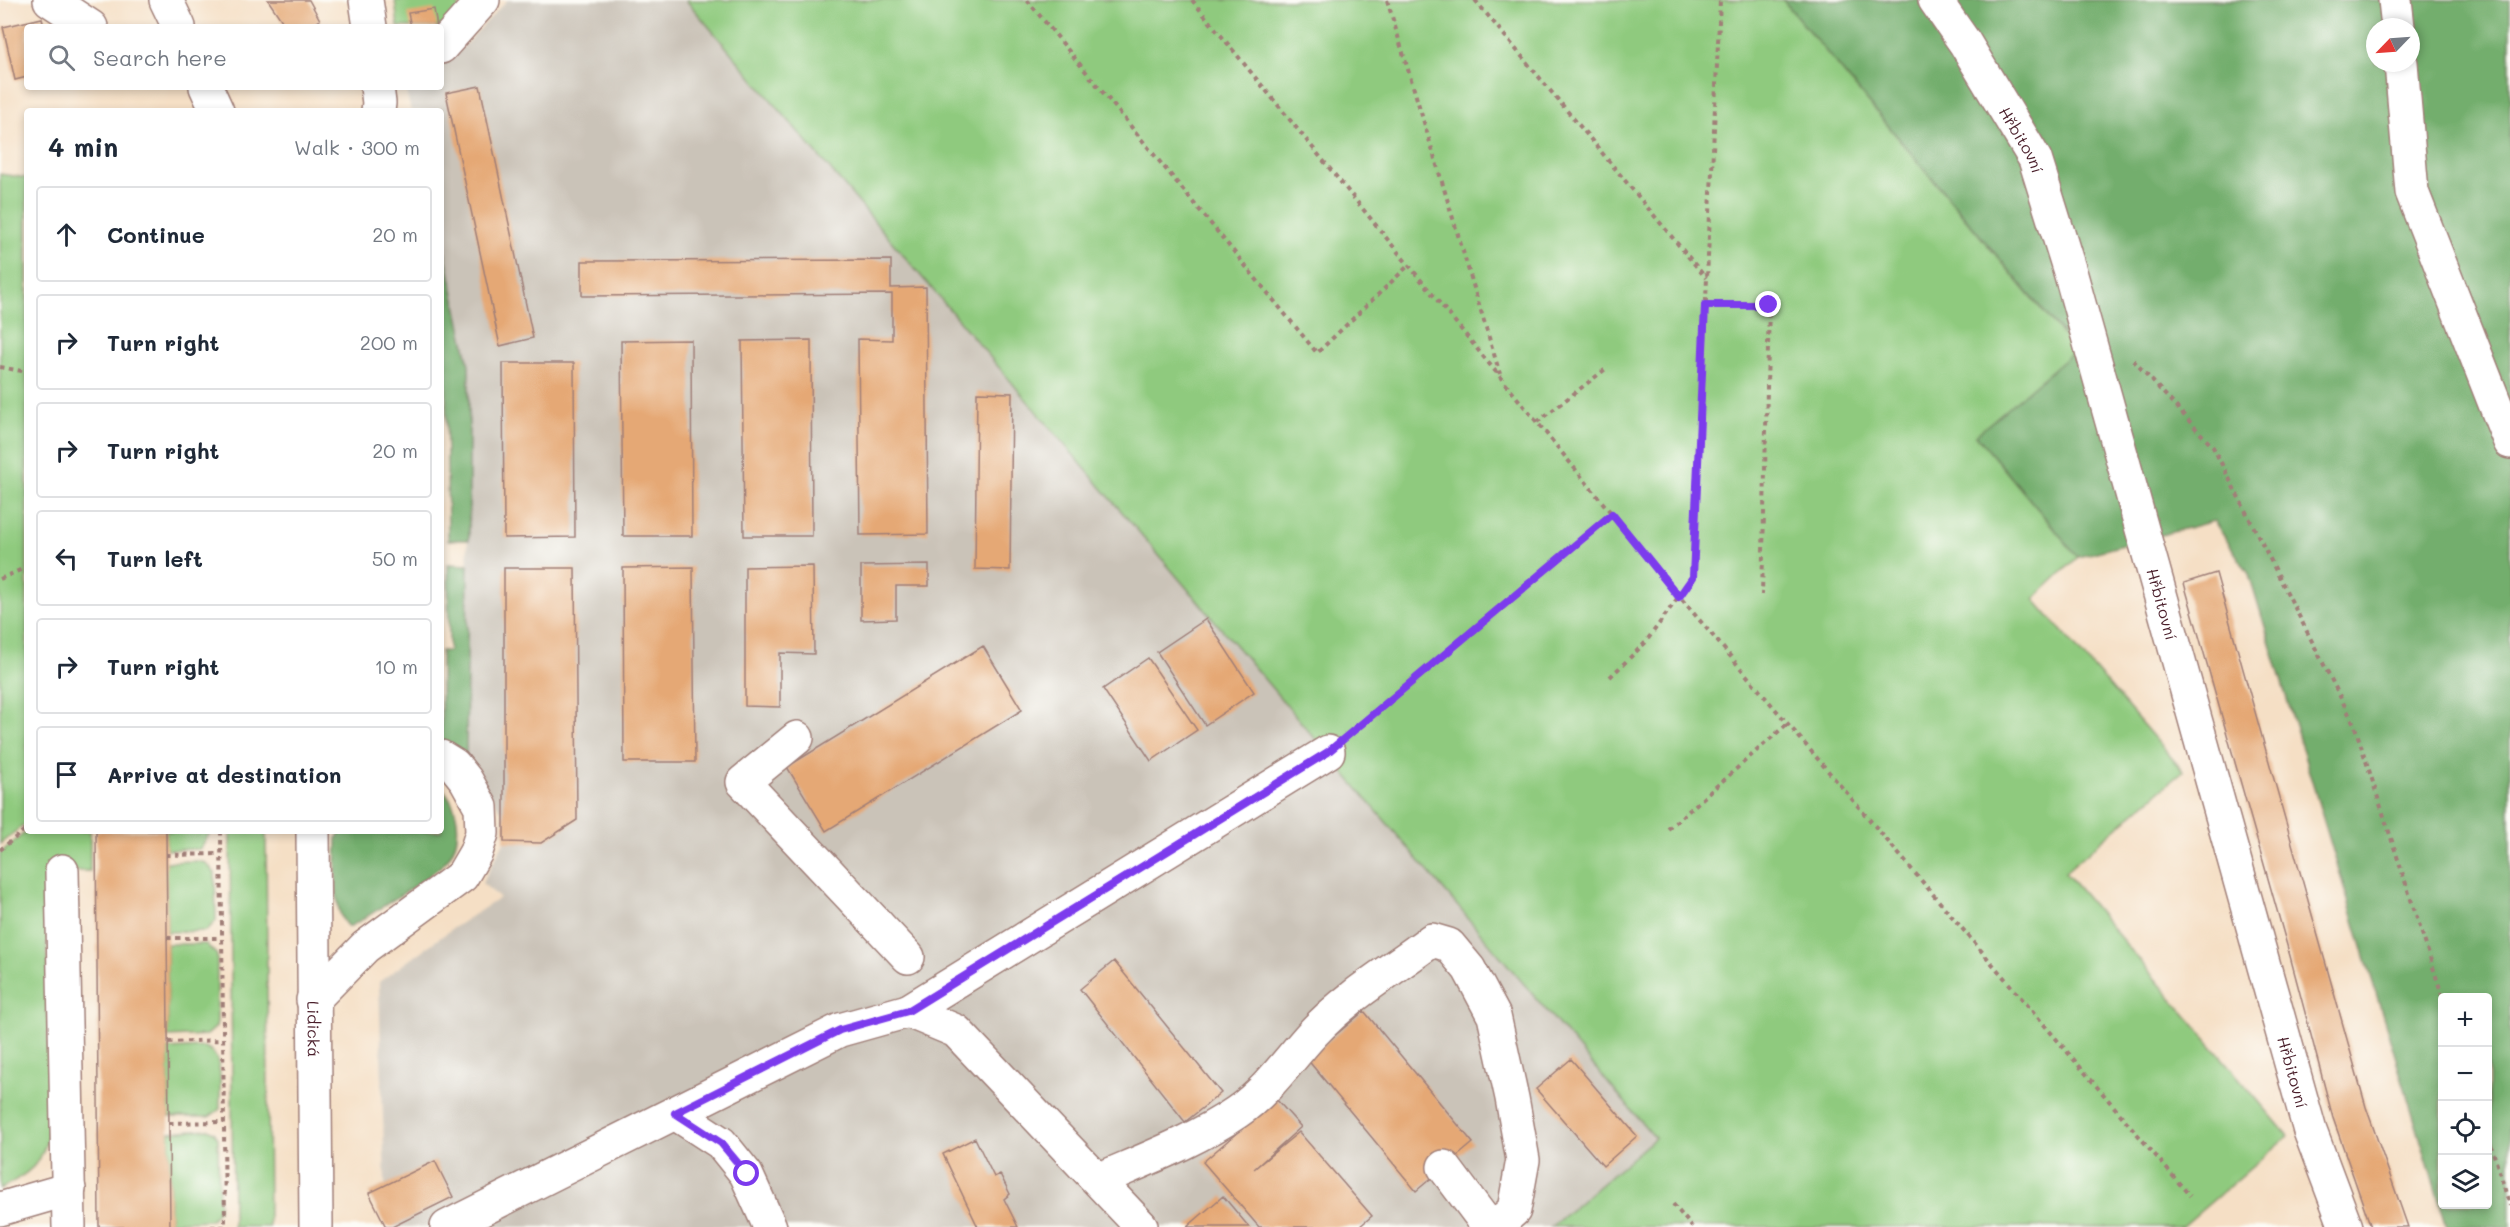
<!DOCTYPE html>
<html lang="en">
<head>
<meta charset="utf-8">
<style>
  :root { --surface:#fff; --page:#f2f2f3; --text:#1f2937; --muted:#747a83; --line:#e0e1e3 }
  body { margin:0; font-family:Mali,sans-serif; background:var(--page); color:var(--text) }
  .controls { position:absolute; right:18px; bottom:18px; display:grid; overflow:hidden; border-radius:6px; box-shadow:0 3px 9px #0003 }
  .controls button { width:54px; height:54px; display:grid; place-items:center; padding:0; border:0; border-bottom:2px solid var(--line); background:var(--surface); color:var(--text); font:30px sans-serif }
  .compass { position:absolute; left:2366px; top:18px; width:54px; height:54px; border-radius:50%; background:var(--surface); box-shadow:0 3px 9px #0003; rotate:245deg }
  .stop { position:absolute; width:18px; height:18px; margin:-14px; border:4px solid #7c3aed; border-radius:50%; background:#fff }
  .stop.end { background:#7c3aed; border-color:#fff; box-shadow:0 2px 6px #0008 }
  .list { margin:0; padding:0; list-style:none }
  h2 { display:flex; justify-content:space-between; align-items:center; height:78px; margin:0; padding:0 24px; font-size:26px }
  h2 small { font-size:20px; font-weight:400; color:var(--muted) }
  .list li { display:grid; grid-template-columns:39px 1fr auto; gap:18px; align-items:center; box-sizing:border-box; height:96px; margin:0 12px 12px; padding:0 12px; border:2px solid var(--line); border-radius:6px }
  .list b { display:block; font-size:22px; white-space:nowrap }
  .list em { font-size:20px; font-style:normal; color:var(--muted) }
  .icon { flex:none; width:33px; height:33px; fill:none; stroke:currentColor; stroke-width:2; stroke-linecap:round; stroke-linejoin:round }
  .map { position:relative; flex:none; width:2510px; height:1227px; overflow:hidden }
  .search { position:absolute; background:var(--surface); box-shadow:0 3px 9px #0003; left:24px; top:24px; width:420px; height:66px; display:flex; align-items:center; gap:15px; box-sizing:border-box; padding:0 21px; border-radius:6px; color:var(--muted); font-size:22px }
  .panel { position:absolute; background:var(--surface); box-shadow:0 3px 9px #0003; left:24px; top:108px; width:420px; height:726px; border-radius:6px }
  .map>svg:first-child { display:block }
  .industrial { fill:#cac3b8 }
  .green { fill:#8fca7e; stroke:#6c7454; stroke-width:1.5 }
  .forest { fill:#73ae6d; stroke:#5e664c; stroke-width:1.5; fill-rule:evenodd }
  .building { fill:#e5a874 }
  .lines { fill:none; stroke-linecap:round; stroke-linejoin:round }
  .minor-casing { stroke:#a07f78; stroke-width:36 }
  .path { stroke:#a07f78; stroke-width:4; stroke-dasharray:4.5 4.5; stroke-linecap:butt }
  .minor { stroke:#fff; stroke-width:33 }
  .route { stroke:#7c3aed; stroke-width:8 }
  .labels { text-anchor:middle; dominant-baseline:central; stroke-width:4.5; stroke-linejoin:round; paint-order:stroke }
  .street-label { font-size:16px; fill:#4a1f2b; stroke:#fdfcf7 }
</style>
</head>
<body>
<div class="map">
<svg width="2510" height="1227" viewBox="0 0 2510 1227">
  <rect width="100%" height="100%" fill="#fdfcf7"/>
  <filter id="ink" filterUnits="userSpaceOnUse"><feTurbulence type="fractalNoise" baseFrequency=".0167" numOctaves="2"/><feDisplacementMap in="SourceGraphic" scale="12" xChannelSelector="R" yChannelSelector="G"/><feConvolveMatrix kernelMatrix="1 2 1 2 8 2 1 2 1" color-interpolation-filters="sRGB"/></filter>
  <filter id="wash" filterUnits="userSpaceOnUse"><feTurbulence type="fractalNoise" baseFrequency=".008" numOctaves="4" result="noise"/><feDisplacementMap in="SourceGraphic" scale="24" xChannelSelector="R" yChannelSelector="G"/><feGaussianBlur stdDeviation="1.35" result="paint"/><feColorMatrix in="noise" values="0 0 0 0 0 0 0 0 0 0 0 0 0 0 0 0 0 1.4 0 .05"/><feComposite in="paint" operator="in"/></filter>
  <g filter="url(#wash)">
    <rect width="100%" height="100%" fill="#f5dfc5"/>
    <path class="industrial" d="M507,0H686L1655,1138L1551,1227H386L369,1193L385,1185L379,982L456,926L500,898L482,883L504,842L502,812L466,759L469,365L441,243V111H411L406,91L411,87H441V64L464,46Z"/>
    <path class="green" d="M395,0H459V15L441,27H398Z
      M686,0H1783L2076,351L1976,435L2078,557L2034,599L2183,771L2065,872L2288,1136L2182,1227H1551L1655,1138Z
      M0,174L27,178V822L0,844Z
      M27,831H90V871H46L49,1131C43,1165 29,1173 0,1189V853Z
      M166,831H211L200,849L166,850Z
      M230,831H266L269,1227H233Z
      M197,861L206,863L215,873L216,921L206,931L167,932L166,862Z
      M167,944H206L217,955V1021L216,1027L207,1035L168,1037Z
      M205,1047C226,1055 219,1091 220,1109L209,1117H169L168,1049Z
      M208,1129L214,1132L218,1138L219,1209L211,1220L170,1222L169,1132Z"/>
    <path class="forest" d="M1783,0H2510V1227H2447L2249,574L2214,521L2078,557L1976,435L2076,350ZM2375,27H2411V63H2375ZM2442,998H2488V1204H2442Z
      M441,235L469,365V540H448L445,327L441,326Z
      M448,564L468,565L466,759L441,745V651H449Z
      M441,787C461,808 465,845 441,866C417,887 387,903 360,921L349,927C331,916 337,860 337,839L340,831H441Z"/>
    <g id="blocks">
      <path class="building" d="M268,0H309L320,20L310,27H286Z
        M434,9L437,27H411L408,13Z
        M42,18L44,27H27V77L15,80L3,27Z
        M480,86L533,338L500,346L446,93Z
        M891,260V288L926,287L928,534L860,535L858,339L892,340V294L582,296V261Z
        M691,340L692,536H623L621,341Z
        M811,340L812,536H744L742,341Z
        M503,363H574L575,537L504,538Z
        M977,392L1012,393L1010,570L975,569Z
        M929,565V586H896V619L861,620V566Z
        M813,566L814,654L780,653V707L745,706V567Z
        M693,567L695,762H624L623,568Z
        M504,568H575L577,820L541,843L504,842Z
        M2216,573L2366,1107L2408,1227H2371L2333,1118L2290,956L2184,583Z
        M1206,619L1254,692L1205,725L1157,652Z
        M983,646L1022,710L826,831L787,767Z
        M1148,658L1197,730L1151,761L1103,689Z
        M96,831H166L170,1227H99Z
        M1114,961L1221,1093L1185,1122L1080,989Z
        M1364,1011L1473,1143L1416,1191L1307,1059Z
        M1571,1059L1637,1136L1603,1166L1536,1089Z
        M1276,1099L1301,1127L1254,1169L1299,1132L1372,1216L1359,1227H1259L1203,1162Z
        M975,1138L994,1177L1000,1174L1010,1194L1004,1199L1018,1227H978L943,1154Z
        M435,1161L453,1197L392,1227H386L369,1193Z
        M1223,1196L1249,1227H1187Z"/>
    </g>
  </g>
  <g filter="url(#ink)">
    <use href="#blocks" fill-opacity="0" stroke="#a07f78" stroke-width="1.5"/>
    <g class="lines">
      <g class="minor-casing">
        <g id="minor">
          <path d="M50,0L91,27"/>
          <path d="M166,0L179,27"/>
          <path d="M366,0L370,27"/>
          <path id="s1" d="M1935,0L1965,43L2035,159L2071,275L2310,1131L2346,1227"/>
          <path d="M2395,0L2398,27"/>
          <path d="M441,47L483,0"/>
          <path d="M2401,63L2412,192L2510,442"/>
          <path d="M206,87L217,111"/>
          <path d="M377,87L379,103L378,111"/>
          <path d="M797,738L743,782L908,957"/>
          <path id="s2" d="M313,831L316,1227"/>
          <path d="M62,871L69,1227"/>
          <path d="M313,1000L365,947L462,876L476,852L482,833L481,807L466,780L454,765L441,757"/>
          <path d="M908,1011L1328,752"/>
          <path d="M675,1113L721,1143L746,1174L770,1227"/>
          <path d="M1444,1167L1489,1227"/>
          <path d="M1098,1180C1144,1160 1195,1141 1237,1112C1268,1091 1288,1060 1313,1033C1347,996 1392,970 1432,940L1449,945L1469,969L1494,1016L1512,1098L1523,1160L1514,1210L1495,1227"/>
          <path d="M0,1209L69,1189"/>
          <path d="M447,1227L840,1030L908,1011L956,1031L1141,1226"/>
        </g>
      </g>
      <path class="path" d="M1027,0L1317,353L1409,265
        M1192,0L1679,596L2190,1196
        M1387,0L1500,374
        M1475,0L1706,278
        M1705,305H1769L1762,595
        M2133,360L2213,447L2354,724L2443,998
        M0,367L27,372
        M1537,422L1607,368
        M0,579L27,567
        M1610,677L1645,643L1693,577L1720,0
        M1355,730L1612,515
        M1668,829L1787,724
        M221,831L225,1227
        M0,850L27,828
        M166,855L220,854
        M167,938H221
        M168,1042L223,1040
        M169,1123L224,1122
        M2488,1136L2510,1206
        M1673,1204L1692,1227
        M211,1227H225"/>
      <use href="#minor" class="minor"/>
    </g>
  </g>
  <g class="lines" filter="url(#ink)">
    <path class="route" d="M747,1174L721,1143L675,1113L840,1030L908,1011L1328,752L1612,514L1679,597L1693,577L1705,305H1769"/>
  </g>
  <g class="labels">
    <g class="street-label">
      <text stroke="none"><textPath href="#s1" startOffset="165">Hřbitovní</textPath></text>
      <text stroke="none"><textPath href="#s1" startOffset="651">Hřbitovní</textPath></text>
      <text stroke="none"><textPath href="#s2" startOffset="198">Lidická</textPath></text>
      <text stroke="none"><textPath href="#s1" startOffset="1137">Hřbitovní</textPath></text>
    </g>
  </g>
</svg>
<div class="controls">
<button>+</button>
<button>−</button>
<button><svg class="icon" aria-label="locate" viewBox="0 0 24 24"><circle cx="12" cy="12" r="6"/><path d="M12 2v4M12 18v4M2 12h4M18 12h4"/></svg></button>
<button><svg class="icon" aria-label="layers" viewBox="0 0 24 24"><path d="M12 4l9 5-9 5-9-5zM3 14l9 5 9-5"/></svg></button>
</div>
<svg class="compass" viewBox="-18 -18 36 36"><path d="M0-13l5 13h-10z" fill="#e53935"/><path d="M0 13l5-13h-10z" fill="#747a83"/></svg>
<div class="stop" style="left:747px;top:1174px"></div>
<div class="stop end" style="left:1769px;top:305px"></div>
<div class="search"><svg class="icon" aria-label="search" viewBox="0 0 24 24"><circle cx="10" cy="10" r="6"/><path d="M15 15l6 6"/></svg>Search here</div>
<section class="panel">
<h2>4 min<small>Walk · 300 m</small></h2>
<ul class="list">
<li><svg class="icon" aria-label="ahead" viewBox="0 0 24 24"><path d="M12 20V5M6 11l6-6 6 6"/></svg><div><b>Continue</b></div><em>20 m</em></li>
<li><svg class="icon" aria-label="right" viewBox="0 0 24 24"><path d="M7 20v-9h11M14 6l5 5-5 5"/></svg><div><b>Turn right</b></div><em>200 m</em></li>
<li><svg class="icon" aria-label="right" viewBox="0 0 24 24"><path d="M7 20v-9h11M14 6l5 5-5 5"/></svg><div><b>Turn right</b></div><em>20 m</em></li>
<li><svg class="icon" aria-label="left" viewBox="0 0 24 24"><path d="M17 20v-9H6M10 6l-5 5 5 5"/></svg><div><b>Turn left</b></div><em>50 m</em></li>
<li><svg class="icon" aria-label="right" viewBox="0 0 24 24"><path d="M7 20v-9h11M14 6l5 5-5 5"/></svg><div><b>Turn right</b></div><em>10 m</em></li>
<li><svg class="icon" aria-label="arrive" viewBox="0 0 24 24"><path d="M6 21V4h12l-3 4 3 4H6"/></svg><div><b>Arrive at destination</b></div></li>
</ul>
</section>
</div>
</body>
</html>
